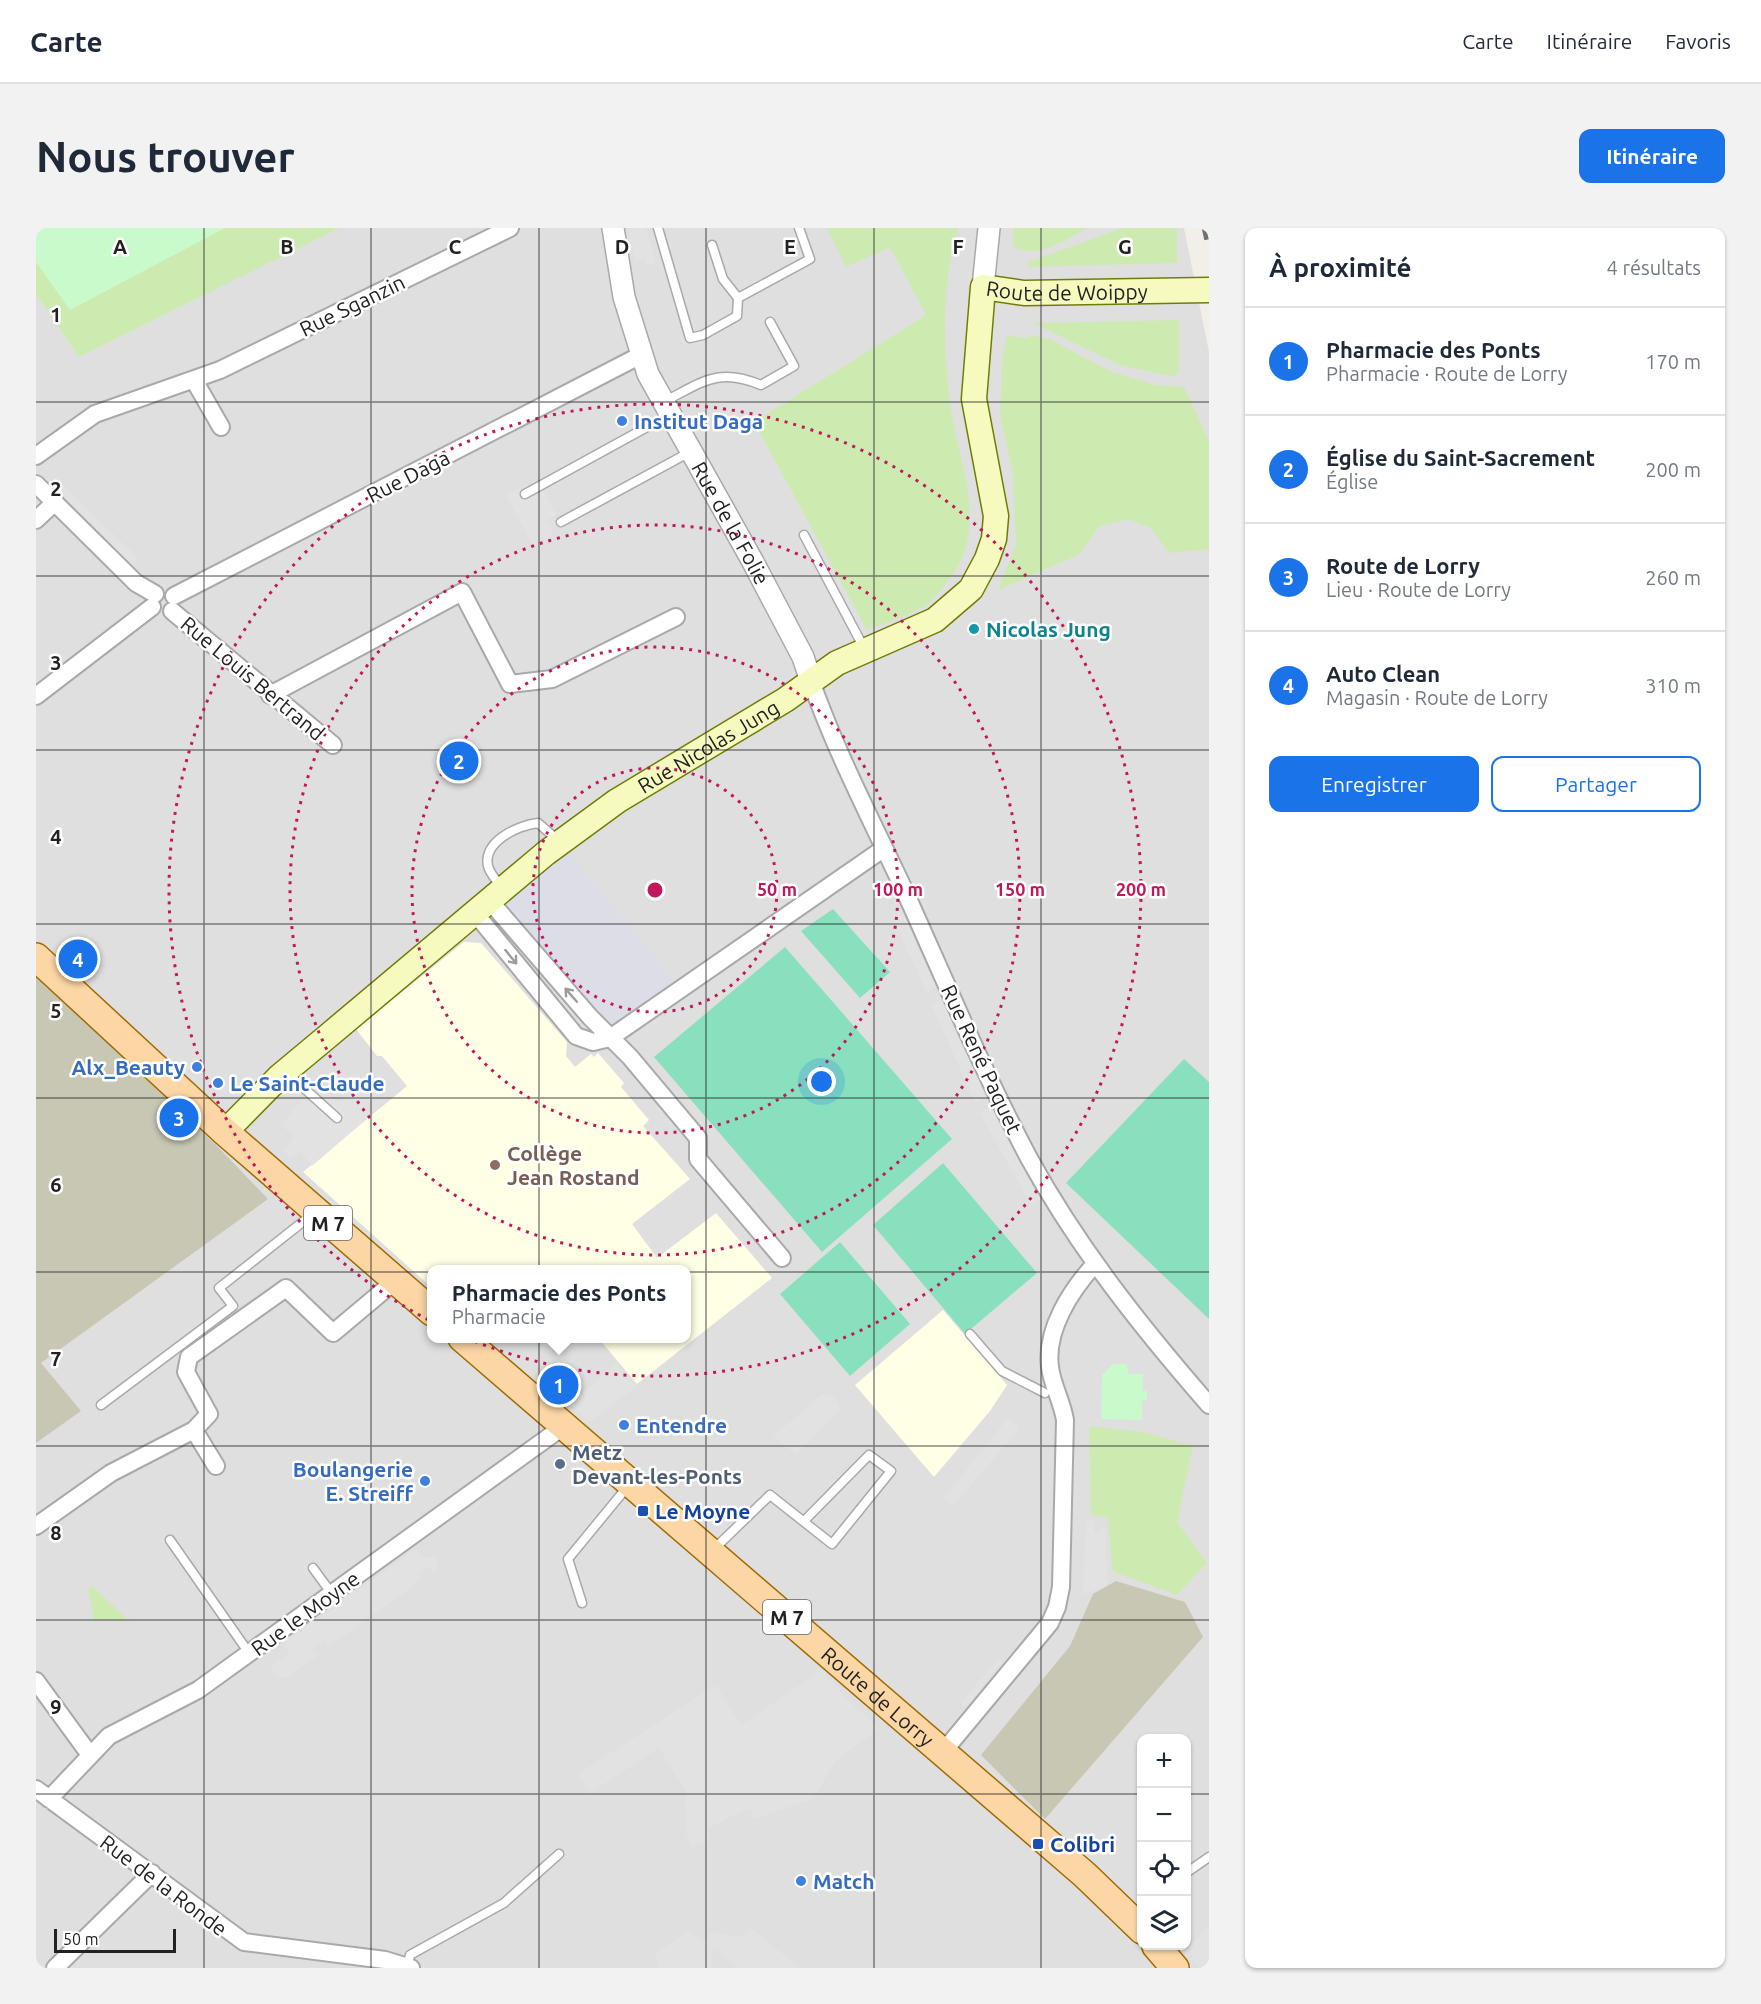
<!DOCTYPE html>
<html lang="fr">
<head>
<meta charset="utf-8">
<style>
  :root { --surface:#fff; --page:#f2f2f3; --text:#1f2937; --muted:#747a83; --line:#e0e1e3; --accent:#1a73e8 }
  body { margin:0; font-family:Ubuntu,sans-serif; background:var(--page); color:var(--text) }
  .controls { position:absolute; right:18px; bottom:18px; display:grid; overflow:hidden; border-radius:12px; box-shadow:0 2px 4px #0004 }
  .controls button { width:54px; height:54px; display:grid; place-items:center; padding:0; border:0; border-bottom:2px solid var(--line); background:var(--surface); color:var(--text); font:30px sans-serif }
  .scale { position:absolute; left:18px; bottom:15px; width:122px; box-sizing:border-box; padding-left:6px; border:3px solid #222; border-top:0; font-size:16px; line-height:21px; white-space:nowrap; color:#222; -webkit-text-stroke:4px #fff; paint-order:stroke }
  .you { position:absolute; left:786px; top:854px; width:21px; height:21px; margin:-15px; border:4px solid #fff; border-radius:50%; background:#1a73e8; box-shadow:0 0 0 9px #1a73e833 }
  .badge { display:grid; place-items:center; width:39px; height:39px; border-radius:50%; background:var(--accent); color:#fff; font-size:20px; font-weight:700 }
  .pin { position:absolute; translate:-50% -50%; border:3px solid #fff; box-shadow:0 2px 6px #0006 }
  .popup { position:absolute; left:391px; top:1037px; width:264px; height:78px; box-sizing:border-box; display:grid; place-content:center; border-radius:12px; background:var(--surface); filter:drop-shadow(0 2px 4px #0005); font-size:20px; white-space:nowrap; color:var(--muted) }
  .popup b { font-size:22px; color:var(--text) }
  .popup::after { content:''; position:absolute; left:50%; top:100%; margin-left:-12px; border:12px solid transparent; border-top-color:var(--surface) }
  .list { margin:0; padding:0; list-style:none }
  h2 { display:flex; justify-content:space-between; align-items:center; height:78px; margin:0; padding:0 24px; font-size:26px }
  h2 small { font-size:20px; font-weight:400; color:var(--muted) }
  .list li { display:grid; grid-template-columns:39px 1fr auto; gap:18px; align-items:center; box-sizing:border-box; height:108px; padding:0 24px; border-top:2px solid var(--line) }
  .list b { display:block; font-size:22px; white-space:nowrap }
  .list p { margin:0; font-size:20px; white-space:nowrap; color:var(--muted) }
  .list em { font-size:20px; font-style:normal; color:var(--muted) }
  .actions { display:flex; gap:12px; padding:18px 24px }
  .actions a { flex:1; padding:14px 0; border:2px solid var(--accent); border-radius:12px; text-align:center; font-size:21px; color:var(--accent) }
  .actions .main { background:var(--accent); color:#fff }
  .icon { flex:none; width:33px; height:33px; fill:none; stroke:currentColor; stroke-width:2; stroke-linecap:round; stroke-linejoin:round }
  .map { position:relative; flex:none; width:1173px; height:1740px; overflow:hidden; border-radius:12px }
  header { display:flex; align-items:center; gap:36px; box-sizing:border-box; height:84px; padding:0 30px; background:var(--surface); border-bottom:2px solid var(--line) }
  header strong { font-size:28px }
  nav { display:flex; gap:33px; margin-inline-start:auto; font-size:21px }
  .intro { display:flex; align-items:center; justify-content:space-between; box-sizing:border-box; height:144px; padding:0 36px }
  h1 { margin:0; font-size:42px }
  .button { padding:15px 27px; border-radius:12px; background:var(--accent); color:#fff; font-size:21px; font-weight:700 }
  main { display:flex; gap:36px; padding:0 36px }
  aside { flex:1; background:var(--surface); border-radius:12px; box-shadow:0 2px 4px #0004 }
  .map>svg:first-child { display:block }
  .residential { fill:#e0dfdf; fill-rule:evenodd }
  .education { fill:#ffffe5 }
  .construction { fill:#c7c7b4 }
  .grass { fill:#cdebb0 }
  .park { fill:#c8facc }
  .pitch { fill:#88e0be }
  .parking { fill:#e2e2e2 }
  .plaza { fill:#dddde8 }
  .lines { fill:none; stroke-linecap:round; stroke-linejoin:round }
  .service-casing { stroke:#a9a9a9; stroke-width:11 }
  .minor-casing { stroke:#a9a9a9; stroke-width:20 }
  .tertiary-casing { stroke:#a9a9a9; stroke-width:24 }
  .secondary-casing { stroke:#707d05; stroke-width:27 }
  .primary-casing { stroke:#a06b00; stroke-width:30 }
  .service { stroke:#fff; stroke-width:8 }
  .minor { stroke:#fff; stroke-width:16 }
  .tertiary { stroke:#fff; stroke-width:21 }
  .secondary { stroke:#f7fabf; stroke-width:24 }
  .primary { stroke:#fcd6a4; stroke-width:27 }
  .rail { stroke:#707070; stroke-width:4.5; stroke-dasharray:12 12; stroke-linecap:butt }
  .oneway { stroke:#9c9c9c }
  .grid { fill:none; stroke:#222; stroke-width:1.5; stroke-opacity:0.55 }
  .ring { fill:none; stroke:#c2185b; stroke-width:3; stroke-dasharray:3 6 }
  .shop-dot { fill:#3f7fe0; stroke:#fff; stroke-width:2 }
  .culture-dot { fill:#0f9aa8; stroke:#fff; stroke-width:2 }
  .education-dot { fill:#8d6e63; stroke:#fff; stroke-width:2 }
  .service-dot { fill:#5c6f8a; stroke:#fff; stroke-width:2 }
  .transit-dot { fill:#1a4fb4; stroke:#fff; stroke-width:2 }
  .labels { text-anchor:middle; dominant-baseline:central; stroke-width:5; stroke-linejoin:round; paint-order:stroke }
  .shield { fill:#fff; stroke:#646464; stroke-width:1.5 }
  .shield-label { font-size:20px; font-weight:bold; fill:#222 }
  .street-label { font-size:21px; fill:#222; stroke:#fff }
  .shop-label { font-size:21px; font-weight:bold; fill:#366cbe; stroke:#fff; text-anchor:start }
  .culture-label { font-size:21px; font-weight:bold; fill:#0d838f; stroke:#fff; text-anchor:start }
  .education-label { font-size:21px; font-weight:bold; fill:#785e54; stroke:#fff; text-anchor:start }
  .service-label { font-size:21px; font-weight:bold; fill:#4e5e75; stroke:#fff; text-anchor:start }
  .transit-label { font-size:21px; font-weight:bold; fill:#164399; stroke:#fff; text-anchor:start }
  .grid-label { font-size:20px; text-anchor:middle; font-weight:bold; fill:#222; stroke:#fff; stroke-width:5; stroke-linejoin:round; paint-order:stroke }
  .centre { fill:#c2185b; stroke:#fff; stroke-width:3 }
  .ring-label { font-size:18px; text-anchor:middle; font-weight:bold; fill:#c2185b; stroke:#fff; stroke-width:5; stroke-linejoin:round; paint-order:stroke }
</style>
</head>
<body>
<header>
<strong>Carte</strong>
<nav><a>Carte</a><a>Itinéraire</a><a>Favoris</a></nav>
</header>
<div class="intro"><h1>Nous trouver</h1><a class="button">Itinéraire</a></div>
<main>
<div class="map">
<svg width="1173" height="1740" viewBox="0 0 1173 1740">
  <rect width="100%" height="100%" fill="#f2efe9"/>
  <path class="residential" d="M0,0H1148L1173,124V1740H0ZM396,1042H650V1110H396ZM1106,1510H1150V1718H1106Z"/>
  <path class="education" d="M428,714L445,715L531,814L530,828L539,839L555,826L558,829L562,825L588,855L585,859L613,892L607,898L654,951L596,996L621,1030L680,985L736,1050L601,1156L563,1111L650,1110V1042H396L395,1059L267,944L371,858L346,828H341L320,801Z
    M907,1082L971,1157L954,1183L898,1249L819,1157Z"/>
  <path class="construction" d="M0,747L180,917L232,971L5,1135L45,1183L0,1215Z
    M1080,1353L1149,1374L1167,1409L1009,1591L945,1527L1034,1418L1057,1366Z"/>
  <path class="grass" d="M184,0H303L43,129L0,66V29Z
    M791,0H922C905,51 907,129 915,182C924,240 954,301 912,353C905,361 899,371 890,377C873,388 851,394 831,402L718,194L890,87L854,19L810,39Z
    M978,0H1052C1030,11 1002,32 977,19Z
    M1087,0H1141V35L992,39V34Z
    M1143,92V141L1140,147L1133,148L1084,137L997,95Z
    M994,107L1015,112L1074,143L1119,157L1148,159L1173,213V321L1133,325L1115,300L1092,291L1063,299L1042,327L962,362L980,317L977,246L964,188L966,131L971,108L993,110Z
    M1053,1198L1106,1204L1157,1218L1141,1294L1171,1335L1141,1367L1076,1343L1072,1290L1055,1287Z
    M56,1358L93,1393L58,1391L52,1361Z"/>
  <path class="park" d="M0,0H189L34,82L0,34Z
    M1077,1136H1090L1093,1146H1107L1106,1163H1111V1172L1106,1173V1192L1065,1191L1066,1147Z"/>
  <path class="pitch" d="M797,681L854,744L824,770L765,703Z
    M749,719L916,911L786,1024L618,829Z
    M1148,831L1173,854V1091L1030,955Z
    M907,935L1001,1045L929,1106L837,997Z
    M804,1014L874,1096L814,1148L744,1066Z"/>
  <path class="parking" d="M592,0H610L620,35L610,37L609,32L599,34Z
    M492,256L497,266L507,261L520,287L511,292L518,306L496,317L470,267Z
    M27,257L101,329L95,341L20,267Z
    M866,682L901,760L890,764L856,686Z
    M906,771L950,869L939,874L895,776Z
    M330,852L342,867L328,878L336,886L276,938L264,923L254,931L247,921L256,913L257,908L245,897L268,869L278,875L268,865L283,854L299,873L305,874Z
    M954,879L1006,971L995,977L944,885Z
    M580,1136L601,1158L553,1194L535,1176Z
    M785,1167L797,1168L805,1182L760,1226L737,1209Z
    M972,1190L984,1200L916,1279L907,1271Z
    M1050,1292H1058V1305L1070,1299L1071,1357L1047,1367Z
    M380,1321L386,1329H400L402,1340L397,1345L391,1338L382,1346L386,1350L372,1362L312,1405L292,1417L289,1412L273,1423L284,1426L249,1450L238,1448L235,1438L253,1426L250,1413Z
    M963,1430L967,1433L929,1479L925,1475Z
    M786,1442L809,1469L843,1501L799,1533L778,1570L719,1591L714,1580L671,1600L675,1611L656,1619L650,1605L649,1561L623,1520L554,1565L542,1546L680,1457L705,1497Z
    M1173,1697V1740H1164L1158,1734L1154,1718Z
    M715,1700L764,1740H702L677,1720L675,1733L678,1740H624L619,1726L651,1704L668,1713L675,1704L707,1709Z"/>
  <path class="plaza" d="M524,614L644,762L574,810L453,672Z"/>
  <g class="lines">
    <g class="service-casing">
      <path id="service" d="M622,0L654,110L667,107L701,88L702,70
        M676,17L687,51L702,70L774,31L763,0
        M629,173C667,154 682,139 725,157L758,138L734,94
        M489,266L633,187
        M525,294L654,224
        M768,307L828,420
        M466,660C462,654 456,648 453,641C443,615 482,597 502,595L524,614
        M250,844L301,890
        M934,1106L966,1143L1009,1165
        M65,1177L197,1078L183,1060L278,985
        M134,1312L213,1425
        M677,1322L734,1267L796,1316L855,1243L833,1227L768,1293
        M277,1340L296,1366
        M546,1375L532,1331L592,1258
        M1150,1645L1173,1629
        M371,1739L374,1727L468,1675L523,1626"/>
    </g>
    <g class="minor-casing">
      <path id="minor" d="M158,152L185,199
        M0,228L59,186L184,142L474,0
        M0,256L100,355L119,366
        M0,292L19,274
        M138,368L605,127
        M136,383L297,517
        M775,453C801,527 838,597 871,668C911,757 948,846 994,932C1043,1021 1106,1100 1173,1177
        M234,467L426,364L474,456L516,451L640,389
        M0,468L116,379
        M453,672L554,789L594,829L662,910V931L746,1030
        M438,684L540,808L557,814L574,810L847,621
        M158,1202L180,1238
        M0,1298L75,1245L158,1202L173,1186L150,1144L153,1129L250,1060L297,1105L359,1053
        M0,1453L54,1527
        M907,1524L1014,1395L1021,1379L1025,1359L1029,1192C1026,1173 1016,1157 1014,1139C1009,1102 1035,1062 1059,1036
        M0,1561L208,1714L349,1732L375,1740
        M13,1571L73,1508L162,1462L528,1198
        M19,1740L116,1645"/>
    </g>
    <g class="tertiary-casing">
      <g id="tertiary">
        <path id="s1" d="M577,0L588,69L612,146L717,334L767,429L775,453"/>
        <path d="M947,59L953,0"/>
      </g>
    </g>
    <g class="secondary-casing">
      <g id="secondary">
        <path id="s2" d="M189,904L244,848L292,808L510,625L581,573L749,472L801,435L899,392L935,361L951,331L958,311L960,288L938,171L947,59L988,65L1173,62"/>
      </g>
    </g>
    <g class="primary-casing">
      <g id="primary">
        <path d="M0,729L189,904L396,1084"/>
        <path id="s3" d="M426,1110L1049,1647L1106,1702"/>
        <path d="M1120,1718L1139,1740"/>
      </g>
    </g>
    <use href="#service" class="service"/>
    <use href="#minor" class="minor"/>
    <use href="#tertiary" class="tertiary"/>
    <use href="#secondary" class="secondary"/>
    <use href="#primary" class="primary"/>
    <path class="rail" d="M1168,0L1173,23"/>
  </g>
  <defs><path id="oneway-shaft" d="M-6 0H5M1.5-3L5.5 0L1.5 3" fill="none" stroke-width="1.6" stroke-linecap="round" stroke-linejoin="round" transform="scale(1.5)"/></defs>
  <g class="oneway">
    <use href="#oneway-shaft" transform="translate(475 729) rotate(51)"/>
    <use href="#oneway-shaft" transform="translate(535 767) rotate(-131)"/>
  </g>
  <path class="grid" d="M168,0V1740M335,0V1740M503,0V1740M670,0V1740M838,0V1740M1005,0V1740M0,174H1173M0,348H1173M0,522H1173M0,696H1173M0,870H1173M0,1044H1173M0,1218H1173M0,1392H1173M0,1566H1106M1150,1566H1173"/>
  <g class="ring">
    <circle cx="619" cy="662" r="122"/>
    <circle cx="619" cy="662" r="243"/>
    <circle cx="619" cy="662" r="365"/>
    <circle cx="619" cy="662" r="486"/>
  </g>
  <g class="shop-dot">
    <circle cx="586" cy="193" r="6"/>
    <circle cx="161" cy="839" r="6"/>
    <circle cx="182" cy="855" r="6"/>
    <circle cx="588" cy="1197" r="6"/>
    <circle cx="389" cy="1253" r="6"/>
    <circle cx="765" cy="1653" r="6"/>
  </g>
  <circle class="culture-dot" cx="938" cy="401" r="6"/>
  <circle class="education-dot" cx="459" cy="937" r="6"/>
  <circle class="service-dot" cx="524" cy="1236" r="6"/>
  <g class="transit-dot">
    <rect x="601" y="1277" width="12" height="12" rx="3"/>
    <rect x="996" y="1610" width="12" height="12" rx="3"/>
  </g>
  <g class="labels">
    <g class="shield">
      <rect x="268" y="978" width="48" height="34" rx="4.5"/>
      <rect x="727" y="1372" width="48" height="34" rx="4.5"/>
    </g>
    <g class="shield-label">
      <text x="292" y="995">M 7</text>
      <text x="751" y="1389">M 7</text>
    </g>
    <g class="street-label">
      <text stroke="none"><textPath href="#s2" startOffset="1322">Route de Woippy</textPath></text>
      <text transform="translate(316 77) rotate(-26)">Rue Sganzin</text>
      <text transform="translate(372 248) rotate(-27)">Rue Daga</text>
      <text stroke="none"><textPath href="#s1" startOffset="321">Rue de la Folie</textPath></text>
      <text transform="translate(217 450) rotate(40)">Rue Louis Bertrand</text>
      <text stroke="none"><textPath href="#s2" startOffset="620">Rue Nicolas Jung</textPath></text>
      <text transform="translate(946 831) rotate(65)">Rue René Paquet</text>
      <text transform="translate(269 1385) rotate(-36)">Rue le Moyne</text>
      <text stroke="none"><textPath href="#s3" startOffset="549">Route de Lorry</textPath></text>
      <text transform="translate(128 1657) rotate(37)">Rue de la Ronde</text>
    </g>
    <g class="shop-label">
      <text x="598" y="193">Institut Daga</text>
      <text x="149" y="839" text-anchor="end">Alx_Beauty</text>
      <text x="194" y="855">Le Saint-Claude</text>
      <text x="600" y="1197">Entendre</text>
      <text x="377" y="1241" text-anchor="end">Boulangerie<tspan x="377" dy="24">E. Streiff</tspan></text>
      <text x="777" y="1653">Match</text>
    </g>
    <g class="culture-label">
      <text x="950" y="401">Nicolas Jung</text>
    </g>
    <g class="education-label">
      <text x="471" y="925">Collège<tspan x="471" dy="24">Jean Rostand</tspan></text>
    </g>
    <g class="service-label">
      <text x="536" y="1224">Metz<tspan x="536" dy="24">Devant-les-Ponts</tspan></text>
    </g>
    <g class="transit-label">
      <text x="619" y="1283">Le Moyne</text>
      <text x="1014" y="1616">Colibri</text>
    </g>
  </g>
  <g class="grid-label">
    <text x="84" y="26">A</text>
    <text x="251" y="26">B</text>
    <text x="419" y="26">C</text>
    <text x="586" y="26">D</text>
    <text x="754" y="26">E</text>
    <text x="922" y="26">F</text>
    <text x="1089" y="26">G</text>
    <text x="20" y="94">1</text>
    <text x="20" y="268">2</text>
    <text x="20" y="442">3</text>
    <text x="20" y="616">4</text>
    <text x="20" y="790">5</text>
    <text x="20" y="964">6</text>
    <text x="20" y="1138">7</text>
    <text x="20" y="1312">8</text>
    <text x="20" y="1486">9</text>
  </g>
  <circle cx="619" cy="662" r="9" class="centre"/>
  <g class="ring-label">
    <text x="741" y="668">50 m</text>
    <text x="862" y="668">100 m</text>
    <text x="984" y="668">150 m</text>
    <text x="1105" y="668">200 m</text>
  </g>
</svg>
<div class="controls">
<button>+</button>
<button>−</button>
<button><svg class="icon" aria-label="locate" viewBox="0 0 24 24"><circle cx="12" cy="12" r="6"/><path d="M12 2v4M12 18v4M2 12h4M18 12h4"/></svg></button>
<button><svg class="icon" aria-label="layers" viewBox="0 0 24 24"><path d="M12 4l9 5-9 5-9-5zM3 14l9 5 9-5"/></svg></button>
</div>
<div class="scale">50 m</div>
<div class="you"></div>
<div class="pin badge" style="left:523px;top:1157px">1</div>
<div class="popup"><b>Pharmacie des Ponts</b>Pharmacie</div>
<div class="pin badge" style="left:423px;top:533px">2</div>
<div class="pin badge" style="left:143px;top:890px">3</div>
<div class="pin badge" style="left:42px;top:731px">4</div>
</div>
<aside>
<h2>À proximité<small>4 résultats</small></h2>
<ul class="list">
<li><span class="badge">1</span><div><b>Pharmacie des Ponts</b><p>Pharmacie · Route de Lorry</p></div><em>170 m</em></li>
<li><span class="badge">2</span><div><b>Église du Saint-Sacrement</b><p>Église</p></div><em>200 m</em></li>
<li><span class="badge">3</span><div><b>Route de Lorry</b><p>Lieu · Route de Lorry</p></div><em>260 m</em></li>
<li><span class="badge">4</span><div><b>Auto Clean</b><p>Magasin · Route de Lorry</p></div><em>310 m</em></li>
</ul>
<div class="actions"><a class="main">Enregistrer</a><a>Partager</a></div>
</aside>
</main>
</body>
</html>
